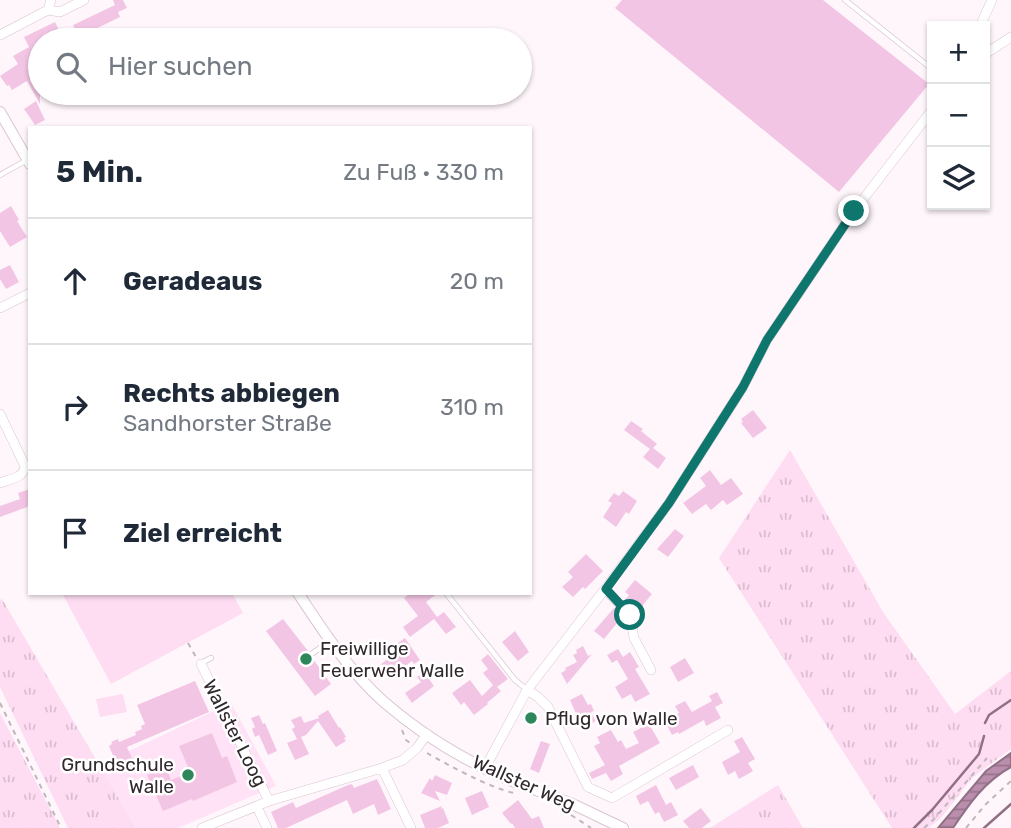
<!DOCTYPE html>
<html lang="de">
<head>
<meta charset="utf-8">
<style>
  :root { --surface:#fff; --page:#f2f2f3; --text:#1f2937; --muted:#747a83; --line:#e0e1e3 }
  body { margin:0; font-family:Rubik,sans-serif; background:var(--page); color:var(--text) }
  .controls { position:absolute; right:21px; top:21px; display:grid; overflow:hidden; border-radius:0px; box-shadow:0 2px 5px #0004 }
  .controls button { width:63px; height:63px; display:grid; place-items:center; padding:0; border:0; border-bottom:2px solid var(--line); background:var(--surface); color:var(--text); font:35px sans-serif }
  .stop { position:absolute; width:21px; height:21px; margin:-16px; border:5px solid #0f766e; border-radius:50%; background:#fff }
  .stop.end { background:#0f766e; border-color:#fff; box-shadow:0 2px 7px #0008 }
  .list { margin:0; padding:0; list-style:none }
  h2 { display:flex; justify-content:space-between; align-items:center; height:91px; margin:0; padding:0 28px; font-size:30px }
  h2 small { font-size:23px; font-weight:400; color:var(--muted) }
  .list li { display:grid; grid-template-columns:46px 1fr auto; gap:21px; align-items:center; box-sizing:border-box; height:126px; padding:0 28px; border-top:2px solid var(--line) }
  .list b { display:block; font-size:26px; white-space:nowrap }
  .list p { margin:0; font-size:23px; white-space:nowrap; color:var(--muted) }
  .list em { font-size:23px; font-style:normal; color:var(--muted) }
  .icon { flex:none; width:38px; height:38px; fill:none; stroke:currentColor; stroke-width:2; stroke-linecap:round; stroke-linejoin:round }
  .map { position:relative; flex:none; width:1011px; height:828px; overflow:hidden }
  .search { position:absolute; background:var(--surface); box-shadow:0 2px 5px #0004; left:28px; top:28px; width:504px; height:77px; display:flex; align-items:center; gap:18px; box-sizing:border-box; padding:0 24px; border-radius:38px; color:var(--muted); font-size:26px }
  .panel { position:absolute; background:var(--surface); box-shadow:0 2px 5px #0004; left:28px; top:126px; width:504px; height:469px; border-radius:0px }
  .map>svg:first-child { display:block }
  .built { fill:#ffe2f5 }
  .grass { fill:url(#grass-tufts) }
  .garden { fill:#fedcf2 }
  .water { fill:url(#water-rules); stroke:#917086; stroke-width:2 }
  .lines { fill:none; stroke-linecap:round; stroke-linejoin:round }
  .stream { stroke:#917086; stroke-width:2.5 }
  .building { fill:#f3c5e4 }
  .service-casing { stroke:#dac5d3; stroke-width:6 }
  .minor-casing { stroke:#dac5d3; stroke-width:10 }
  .tertiary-casing { stroke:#dac5d3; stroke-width:12 }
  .path { stroke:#bfb6bc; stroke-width:2; stroke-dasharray:5 5; stroke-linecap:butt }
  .service { stroke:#fff; stroke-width:4.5 }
  .minor { stroke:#fff; stroke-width:9 }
  .tertiary { stroke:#fff; stroke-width:10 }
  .route { stroke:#0f766e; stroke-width:9 }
  .poi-dot { fill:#2e865b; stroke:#fff; stroke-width:2.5 }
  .labels { text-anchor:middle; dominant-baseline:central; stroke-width:5; stroke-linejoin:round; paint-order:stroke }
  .poi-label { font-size:19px; fill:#31292e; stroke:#fff; text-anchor:start }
  .street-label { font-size:19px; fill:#31292e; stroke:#fff }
</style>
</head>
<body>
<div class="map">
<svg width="1011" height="828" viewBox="0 0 1011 828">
  <defs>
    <pattern id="grass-tufts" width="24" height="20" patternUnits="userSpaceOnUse" patternTransform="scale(1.75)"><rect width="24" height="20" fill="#fedcf2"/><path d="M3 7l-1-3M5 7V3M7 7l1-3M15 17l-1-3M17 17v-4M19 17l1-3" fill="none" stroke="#dabdd0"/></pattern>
    <pattern id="water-rules" width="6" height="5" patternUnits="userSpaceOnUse" patternTransform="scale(1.75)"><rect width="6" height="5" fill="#ba8eac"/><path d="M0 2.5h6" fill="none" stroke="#98748c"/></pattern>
  </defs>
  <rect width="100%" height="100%" fill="#fff6fc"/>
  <path class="built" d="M231,703L276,786L178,828H136L99,765Z"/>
  <path class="grass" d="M790,450L883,612L955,714L1011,671V749L973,777L941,818L928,828H892L719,558Z
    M2,599L136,828H68L0,687V600Z
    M0,713L60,828H0Z
    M778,785L803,828H710Z"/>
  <path class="garden" d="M67,593H232L243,613L111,684L63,595Z
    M123,694L127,712L100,717L96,699Z"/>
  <path class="water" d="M1011,753V767C985,781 969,804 953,828H938L986,771Z"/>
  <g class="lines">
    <path class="stream" d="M985,723L989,715L1011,700
      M914,828L932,810L979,754L984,736
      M984,828L1011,804"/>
  </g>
  <path class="building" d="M113,0H123L127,8L118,12L120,17L79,37L73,25L115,5Z
    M622,0H823L929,84L839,192L615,8Z
    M55,22L62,36L53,40H40V104L27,81L12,90L9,85L7,86L0,76L18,64L13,56L29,47L24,37Z
    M36,101L45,120L35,125L24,109Z
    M11,206L19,220L17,221L27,237L10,247L0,231V213Z
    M10,265L19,282L6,289L0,279V270Z
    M753,410L767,428L753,438L741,423L743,422L741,419Z
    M631,421L643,429L641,431L657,444L653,448L666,458L658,469L643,457L650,449L624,430Z
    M710,470L721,485L731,478L743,494L727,505L723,500L711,510L706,504L692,514L683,503L706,486L700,478Z
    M30,489V506L0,517V506L20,499L18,493Z
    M623,491L637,501L629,514L626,512L616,527L603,517L612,503L608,501L614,493L619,496Z
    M675,529L684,536L668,557L657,549Z
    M586,554L603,571L585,589L583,587L573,597L562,587L573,577L568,572Z
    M635,580L652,594L642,606L638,603L633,608L625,600L629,595L625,592Z
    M410,593H438L426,602L437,617L444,612L456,627L446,634L434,619L410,637L403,627L418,616L404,598Z
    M614,608L622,617L604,639L594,631Z
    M283,619L308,651L305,655L307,658L310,660L313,659L331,684L315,696L266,631Z
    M515,631L529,652L518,661L502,642Z
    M405,638L420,660L414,664L412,661L391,677L381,664L399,651L395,645Z
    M583,646L588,656L592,654L567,684L561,673L566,670L565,668L577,662L573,655L577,653L576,650Z
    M618,649L623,657L630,652L639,667L635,669L650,694L635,702L631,694L622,699L615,687L628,679L617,660L612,663L607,655Z
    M488,654L508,679L497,687L501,691L487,703L488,704L474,715L464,702L461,705L452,693L470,680L482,696L493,685L483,673L488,669L481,660Z
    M685,658L694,673L678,682L670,667Z
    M424,672L434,686L412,703L405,693L421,682L417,677Z
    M195,681L209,712L127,747L135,765L120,772L109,746L112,744L111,742L118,739L119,742L136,735L135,732L142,729L141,726L145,724L137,705Z
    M717,692L723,703L715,707L721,718L706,726L704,720L679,734L678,732L672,735L664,720L679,713L675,706L685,701L692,712L712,701L709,696Z
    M582,694L588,705L591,704L594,711L591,712L596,721L586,726L585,723L583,724L579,717L578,718L570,700Z
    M328,710L339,728L340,727L346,737L344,738L346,741L336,747L318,721L306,735L301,737L309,754L295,760L287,743L297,739L292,729L295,727L291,720L301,716L304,723L319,718L318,716Z
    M259,715L263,724L265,723L277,751L268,755L259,735L255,737L252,729L255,727L251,718Z
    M649,724L660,743L619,766L623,774L611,781L606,773L592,779L589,773L605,765L594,746L600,743L597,737L611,730L618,742L621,740L626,749L639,743L633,732Z
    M212,733L222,758L227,756L237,782L193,801L192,799L163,811L147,775L166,767L171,780L190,772L179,746Z
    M742,737L755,759L748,763L753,771L739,779L735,771L728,775L722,762L740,752L734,741Z
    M541,741L550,744L539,773L530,769Z
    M693,765L699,777L676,790L669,778Z
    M435,775L452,783L447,795L435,791L440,801L421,793L430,778L432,781Z
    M377,779L391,809L378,815L374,804L353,814L347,800L286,828H278L271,812L293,802L296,808L348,785L352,784L354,788Z
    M656,785L666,805L671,802L678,815L664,822L659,812L655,814L648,801L640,805L636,796Z
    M482,791L489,807L472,815L465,798Z
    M518,800L532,819L539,816L544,828H515L512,823L511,824L502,813Z
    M442,806L441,809L443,808L449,823L438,828H425L420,815Z
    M701,808L711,821L702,828H689L683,821Z"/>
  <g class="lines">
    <g class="service-casing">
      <path id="service" d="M845,0L932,69
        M0,175L27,160
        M446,593L515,680L526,689
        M310,655L330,641
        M201,663L211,658"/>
    </g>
    <g class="minor-casing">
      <path id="minor" d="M48,10L60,12L84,0
        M980,26L992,0
        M0,35L48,10L51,0
        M985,54L1011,37
        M0,308L30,293
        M0,414L25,466C24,478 10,479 0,483
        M605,589L630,615L634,638L651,670
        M201,664L269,801
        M527,690L538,697L548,707L588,787L612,798L728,730
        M382,768L411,828
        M485,768L527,690L605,589L669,503L743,387L767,340L854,211L932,110
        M257,807L267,828
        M202,828L269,801L382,768L403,760L417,748L427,734"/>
    </g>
    <g class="tertiary-casing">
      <path id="tertiary" d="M0,112L30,164
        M298,593C323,631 349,671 384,702C421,734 465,761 510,780C530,788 550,795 570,803C588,811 605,820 623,828"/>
    </g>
    <path class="path" d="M188,643L196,657
      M0,703L61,828
      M402,730L406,740L410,743
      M427,753C448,765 490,788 514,793
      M571,815L591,828
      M924,828L933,820L987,758
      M966,828L986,804L1011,781"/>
    <use href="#service" class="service"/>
    <use href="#minor" class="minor"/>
    <use href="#tertiary" class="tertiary"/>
  </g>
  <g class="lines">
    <path class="route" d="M630,615L606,589L669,503L743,387L767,340L854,211"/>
  </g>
  <g class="poi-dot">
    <circle cx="306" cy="659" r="7"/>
    <circle cx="531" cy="718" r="7"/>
    <circle cx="188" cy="775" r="7"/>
  </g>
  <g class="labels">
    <g class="poi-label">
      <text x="320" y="648">Freiwillige<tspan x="320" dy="22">Feuerwehr Walle</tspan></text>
      <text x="545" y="718">Pflug von Walle</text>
      <text x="174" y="764" text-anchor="end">Grundschule<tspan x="174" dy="22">Walle</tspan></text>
    </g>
    <g class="street-label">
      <text transform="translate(235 733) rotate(63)">Wallster Loog</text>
      <text transform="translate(524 783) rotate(24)">Wallster Weg</text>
    </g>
  </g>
</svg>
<div class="controls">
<button>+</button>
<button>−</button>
<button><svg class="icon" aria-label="layers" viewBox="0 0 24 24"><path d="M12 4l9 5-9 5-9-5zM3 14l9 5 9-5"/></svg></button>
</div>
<div class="stop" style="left:630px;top:615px"></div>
<div class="stop end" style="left:854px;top:211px"></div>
<div class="search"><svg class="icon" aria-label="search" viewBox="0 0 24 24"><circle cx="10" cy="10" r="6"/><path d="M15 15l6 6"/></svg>Hier suchen</div>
<section class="panel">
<h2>5 Min.<small>Zu Fuß · 330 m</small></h2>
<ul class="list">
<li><svg class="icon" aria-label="ahead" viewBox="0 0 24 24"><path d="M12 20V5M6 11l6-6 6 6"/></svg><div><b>Geradeaus</b></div><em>20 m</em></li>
<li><svg class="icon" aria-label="right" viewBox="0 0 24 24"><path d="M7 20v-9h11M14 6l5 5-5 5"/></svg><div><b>Rechts abbiegen</b><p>Sandhorster Straße</p></div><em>310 m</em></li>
<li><svg class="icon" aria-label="arrive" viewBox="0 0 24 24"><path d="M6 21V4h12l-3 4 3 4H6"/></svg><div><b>Ziel erreicht</b></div></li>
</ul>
</section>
</div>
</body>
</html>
